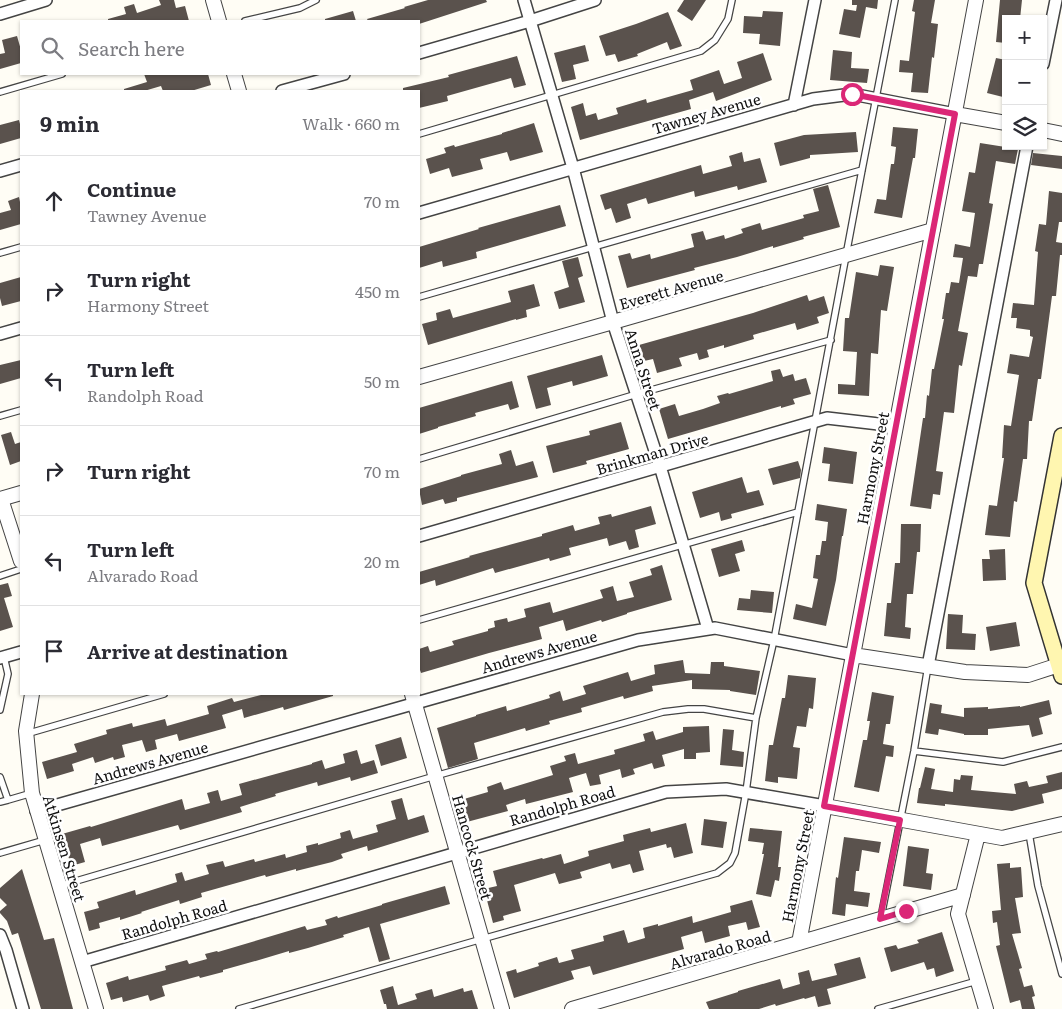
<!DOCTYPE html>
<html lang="en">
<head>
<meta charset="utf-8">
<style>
  :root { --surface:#fff; --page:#f2f2f3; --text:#2b2b33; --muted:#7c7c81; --line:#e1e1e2 }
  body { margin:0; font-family:Literata,serif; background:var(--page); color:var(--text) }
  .controls { position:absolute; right:15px; top:15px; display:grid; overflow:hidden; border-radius:0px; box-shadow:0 1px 4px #0004 }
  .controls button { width:45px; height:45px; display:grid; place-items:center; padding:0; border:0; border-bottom:1px solid var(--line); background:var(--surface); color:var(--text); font:25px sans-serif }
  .stop { position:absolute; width:15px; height:15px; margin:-11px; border:4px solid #db2777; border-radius:50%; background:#fff }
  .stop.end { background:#db2777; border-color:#fff; box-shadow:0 1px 5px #0008 }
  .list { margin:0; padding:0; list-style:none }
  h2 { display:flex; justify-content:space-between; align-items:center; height:65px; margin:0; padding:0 20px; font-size:21px }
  h2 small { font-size:16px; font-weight:400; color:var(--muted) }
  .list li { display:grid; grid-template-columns:32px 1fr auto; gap:15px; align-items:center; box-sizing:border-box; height:90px; padding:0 20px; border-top:1px solid var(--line) }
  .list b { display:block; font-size:19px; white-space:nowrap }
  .list p { margin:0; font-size:16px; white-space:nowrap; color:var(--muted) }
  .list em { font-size:16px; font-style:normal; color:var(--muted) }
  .icon { flex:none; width:28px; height:28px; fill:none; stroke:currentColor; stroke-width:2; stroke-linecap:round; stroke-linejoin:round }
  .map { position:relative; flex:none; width:1062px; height:1009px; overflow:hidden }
  .search { position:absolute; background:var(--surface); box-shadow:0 1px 4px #0004; left:20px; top:20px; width:400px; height:55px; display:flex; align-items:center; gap:12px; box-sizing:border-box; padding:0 18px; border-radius:0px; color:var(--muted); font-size:19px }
  .panel { position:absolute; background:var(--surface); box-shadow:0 1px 4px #0004; left:20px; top:90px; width:400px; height:605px; border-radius:0px }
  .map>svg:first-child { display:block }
  .building { fill:#5a524d }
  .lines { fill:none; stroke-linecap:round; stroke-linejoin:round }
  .service-casing { stroke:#444; stroke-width:8 }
  .minor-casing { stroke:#444; stroke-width:14 }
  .tertiary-casing { stroke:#444; stroke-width:16 }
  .secondary-casing { stroke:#333; stroke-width:18 }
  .service { stroke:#fff; stroke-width:5.5 }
  .minor { stroke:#fff; stroke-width:11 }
  .tertiary { stroke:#fff; stroke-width:14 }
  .secondary { stroke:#fff6b0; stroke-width:15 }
  .route { stroke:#db2777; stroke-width:6 }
  .labels { text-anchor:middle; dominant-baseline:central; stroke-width:5; stroke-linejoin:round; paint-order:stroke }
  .street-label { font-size:15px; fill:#111; stroke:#fff }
</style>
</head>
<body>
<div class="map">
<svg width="1062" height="1009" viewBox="0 0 1062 1009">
  <rect width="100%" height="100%" fill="#fffdf5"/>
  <path class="building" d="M159,0H174L176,8L185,6L189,21H108V19L126,14L124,7L134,4L137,13L161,5Z
    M428,0H486L487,2L419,24V21H368L367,19L405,8L404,7Z
    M684,0H706L692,21L677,11Z
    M852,0H878L877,9L866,7L860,38L839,34L844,9L856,11L857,5H852Z
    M914,0H935L931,23L938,24L934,58L932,57L928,93L911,92L913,73L899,72L900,60L909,61L915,12L912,11Z
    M1000,0H1022L1020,19H1006V43L996,42Z
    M353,11L356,21H325V19Z
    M763,11L783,12L780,46L759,44L760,34L743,33L744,16L762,17Z
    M668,12L682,46L670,50L667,42L637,54L638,56L618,62L615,54L606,56L599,36L636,24Z
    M17,36L21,50V63L0,69V54L5,53L2,40Z
    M585,45L589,61L573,65L576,79L562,82L554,53Z
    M833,50L852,52L851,68L869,69L867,83L830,80Z
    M763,53L772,80L716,101L713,92L689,100L691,109L580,140L571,107L583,103L586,116L596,113L598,120L618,114L616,108L646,99L647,103L693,90L690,80L719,70L724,84L742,78L737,62Z
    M517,56L526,85L514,88L511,78L447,96L448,101L419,108V91H403V88L449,77L448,75Z
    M996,58L1006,60V86L1003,97L987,93Z
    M144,74H208L211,85L191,91H163L161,86L144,91H124V89L147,82Z
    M19,120L21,128V138L0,144V125Z
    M534,123L543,152L510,161L507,152L480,159L483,169L452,177L449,168L430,174L426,159L446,153L444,148L454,145L455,147L502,134V133Z
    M893,127L918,129L915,158H913L902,218L874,213L877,199L886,200L891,164H894L896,147L891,146Z
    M856,132L858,152L810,155V158L780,166L774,143L804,135Z
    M980,143L1018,149L1015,164L996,161L989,203L993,204L983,264H979L977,277L968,276L958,331L968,333L962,366L959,365L954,413L944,412L936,471L943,472L940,495L933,494L931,509L910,506L923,418H925L927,395L929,396L932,369H934L944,319H942L946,293H949L951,282L959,283L963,258L953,257L955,244L970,247L975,213L962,211L969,172L975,173Z
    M742,152L744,162L760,158L767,182L738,190L737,186L695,197L694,191L648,204L646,198L627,204L631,218L616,223L611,208L605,210L600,195L701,165L703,174L732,166L729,156Z
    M1033,153L1062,156V169L1031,165Z
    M828,185L840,227L803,237L804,239L773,248V246L737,257L694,268L695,270L627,288L618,256L630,253L632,259L650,254L651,259L694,247L691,234L703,231L706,240L724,235L725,239L743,233L741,229L760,223L762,230L804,218L803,215L819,211L813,189Z
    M1049,191L1062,193V222H1059L1056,242L1062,243V255H1060L1056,296H1052L1041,379H1038L1032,421H1029L1027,459H1023L1017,502L1014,501L1010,537L985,535L989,505L997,506L1004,458H1002L1004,425L1011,426L1019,375L1007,373L1010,354L1029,357L1033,337L1030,336V330L1016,328L1017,318H1011L1013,303L1034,305L1038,252L1035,251L1039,224L1046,225Z
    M19,197L21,207V224L0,230V213L11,210L8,201Z
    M560,205L566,226L476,252L477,258L443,267L442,261L419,268V247L479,229L478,228Z
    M578,257L583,276L578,278L585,302L559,309L554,292L569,287L562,261Z
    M880,265L894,267L887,311L881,310L878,354L871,353L869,396L838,394V384L855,385L857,352L843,351L845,318H849L856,272L878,276Z
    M21,277V301L2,306L0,298V283Z
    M534,284L540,306L526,310L527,317L516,320V319L428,345L422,324L437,320L436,313L450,309L453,318L511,302L508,291Z
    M807,295L809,301L824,296L829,313L817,317L819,323L797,330L795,323L753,335L754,339L724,348V345L707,350L709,357L699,360L697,353L679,358L682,366L657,373L653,359L644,361L639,345L753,313Z
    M602,355L608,376L573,386L572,381L547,388L551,405L536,409L527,376Z
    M21,360V378L0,384V365Z
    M780,369L783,377L793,374L795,381L806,378L811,394L793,399L795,404L781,408V406L668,439L659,409L675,404L679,416L703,409L720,403L717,396L728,393L729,394L773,381L771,371Z
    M512,381L519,407L510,410L508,404L475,413L476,416L438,427V428L419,434V408Z
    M621,422L629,449L586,461L587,464L553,473L546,446L590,435L589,431Z
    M11,432L15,444L21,442V461L10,465L1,435Z
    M824,447L857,452L853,484L828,481L830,464L822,463Z
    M511,450L516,466L533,461L538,477L457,498V501L445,504L443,499L422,505L419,489L461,476V475L502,464L499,454Z
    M798,461L801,470L800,478L773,485L768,469Z
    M742,477L747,493L759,490L764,505L731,514L732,518L721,521L719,512L700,518L692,492Z
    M817,504L847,509L843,536H842L836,580L826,626L793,619L796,604L812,608L818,579L813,578L816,555H820L822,541H826L828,522L815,520Z
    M651,506L656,524L635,530L639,547L629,550L626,541L609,546L607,538L569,548L571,555L550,561L549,558L495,573L493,568L436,586L435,580L419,585V572L470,557L469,556L542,536V534L573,525L575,531L600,524L598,517L611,514L612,517Z
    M901,524H921L920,552H917L913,594H907L905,627L911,628L910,639L884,636L887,603H891L895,563H900Z
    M742,540L745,551L735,554L740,571L719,577L711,549Z
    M1005,549L1006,580L983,581L982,559H990L989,550Z
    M662,565L672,600L627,613V614L602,622L601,620L566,631L563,620L539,627L542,639L489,653L421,673L419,667V649L428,646L430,652L454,645L452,641L488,631V629L495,627L494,621L507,618L508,622L526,617L524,609L550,602L553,613L603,598L600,590L613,586L617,601L634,597L629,582L652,575L650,569Z
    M8,583L12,596L4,598L13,627L0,631V585Z
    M751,590L774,592L772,613L737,610L739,598L750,599Z
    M948,614L963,615L962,633L976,634L975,650L946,649Z
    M1016,622L1020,646L990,651L986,627Z
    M683,660L685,673L710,674L711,662H724V666L760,671L756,695L730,691V690L692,689V680L652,686L653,691L624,699L623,696L581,708L582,712L549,721L550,724L526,731L525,728L474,743L478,759L448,768L437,728L476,716V715L506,706L507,711L550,698L549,695L560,691L563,701L586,694L583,686L628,672L631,681L655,674L654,665Z
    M788,675L816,678L813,709L809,708L806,727L797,726L793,747L800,748L797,779L778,777V783L765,781L769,745H773L782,698H785Z
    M872,692L894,696L890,724H886L883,744L894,746L893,757L886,756L879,792L854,787L863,740H867L870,721H867Z
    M265,694H333V696L284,710L283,707L244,718L242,709L222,715L226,728L179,741L177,734L155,740L157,749L146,752L142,740L122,745L125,757L114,760L113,757L95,763L93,757L72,764L74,771L47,779L42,762L77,752L74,744L107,734L106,730L132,723L133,727L165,719L167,726L209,714L207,706L232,698L234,702Z
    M1049,700L1052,714L1039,718L1043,734L1032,737L1029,725L988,729V735H964V734L939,729L938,735L925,733L930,703L942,705L941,713L964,717V708L988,707V709L1020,706V707Z
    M709,726L710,752L696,753V759H684V749L662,755L665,766L654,769L652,763L633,769L635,774L622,778L620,769L599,775L601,784L590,786L586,773L569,778L573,792L526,804L525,799L506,805L508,811L463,823L457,801L488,792L487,787L501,782L504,790L553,775L550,766L566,761L564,756L575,753L578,764L615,754L614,750L645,741L643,734L653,731L656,740L683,732V727Z
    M723,729L734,730L732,750L744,752L743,767L720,765Z
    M401,737L407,758L381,766L375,745Z
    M357,750L361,764L374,760L378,773L351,781L350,777L318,786L317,782L275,794L276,796L240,807L242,812L180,830L178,825L102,846L100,838L80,844L85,862L71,866L62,834L90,826L91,827L182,799L185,810L210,803L207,793L218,790L221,801L242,795L239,784L312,764V763L322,760L325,769L345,763L343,754Z
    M925,767L935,769L931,789L953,792L954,779L960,780L961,775L973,776L971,790L1016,794L1014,784L1027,781L1029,787L1048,783L1046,776L1062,772V789L1042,794L1044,803L1012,811L945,804V806L917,803L919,788H920Z
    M402,798L408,820L424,815L429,832L368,851L367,846L341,854L343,858L332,862L296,871V869L266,877L265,875L201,893L202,897L180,904L179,900L141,912L142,913L120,920V917L99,923L100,928L89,931L84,912L99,908L97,902L135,890L136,895L177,882L175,874L182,872L185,881L209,874L206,865L223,861L225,867L254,859L255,862L285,854L286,858L307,852L306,846L318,843V845L341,838L340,833L350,830L353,839L378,832L376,825L396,819L391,801Z
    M704,819L727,822L723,848L701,845Z
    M686,823L693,853L674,858L671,847L667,848L666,844L639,851L644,870L633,873L630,864L612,869L610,863L580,872L582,878L559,884L555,873L514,885L521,911L503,916L504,920L493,923L484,889L497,886L493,871L542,858L543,859L561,854L564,864L589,856L588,851L624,841L623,835L650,828L651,832Z
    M750,828L782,831L778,867H781L779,881L775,880L771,897L756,894L764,854H762L764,843L748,841Z
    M844,837L881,842L879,853L862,850L859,871H856L854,891L870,893L868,907L846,904L845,916L832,914L836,877L838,878Z
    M908,846L929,849L926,873L933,874L931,890L903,886Z
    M1010,863V868L1021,867L1023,897L1015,898L1021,933L1012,934L1022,968L1019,969L1024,987L1032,985L1035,996L1032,997L1035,1009H1022L1020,1000L1010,1003L996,946L1000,945L997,922L993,923L992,911L1001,910L997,864Z
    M22,869L44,940L54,938L73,1009H41L18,933L12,935L7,921L0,913V911L7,905L0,898V888Z
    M445,886L450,904L380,924L390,959L379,962L369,927L343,935L344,937L308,948L289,953V951L259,960L223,970V972L200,978L199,976L162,986L165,996L150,1001L148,995L123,1002L122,997L111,1000L106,983L128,976L129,980L166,970L165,966L187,960L189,964L207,959L205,954L217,951L218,952L305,926L307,930L327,925L325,920L337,916L338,918L382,905V904Z
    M752,900L760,927L748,930L746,922L728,926L730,936L705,943L702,931L681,937L684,949L593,975L590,966L571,971L574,979L514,998L506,972L516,969L517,973L539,966L538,963L557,957L559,963L574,959L571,950L604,941L603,936L624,930L628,943L645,938L643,928L658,924V926L692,916L693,923L731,912L730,906Z
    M942,932L954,971L936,977L934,968L927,970L924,962L891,972L884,948L896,945L898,949L919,943L917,940Z
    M860,957L866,978L827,989L831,1004L818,1007L815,996L805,999L804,998L776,1006L775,1004L759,1009H709L706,1002L738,992V991L780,979L783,989L800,984L798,973L809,970L812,981L837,975L834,964Z
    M393,986L398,1005L417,999L415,994L432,989L434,997L463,988L464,992L472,990L478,1009H387L386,1004H384L380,990Z"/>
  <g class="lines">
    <g class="service-casing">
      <path id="service" d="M245,21L300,8L316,0
        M0,92L62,74
        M419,134L701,51L715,40L728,19L732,0
        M0,253L21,247
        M419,297L862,170
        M0,416L21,410
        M419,459L637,394L831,340
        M0,576L21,569
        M419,620L798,512
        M0,710L8,674L4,657
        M26,734L164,694
        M914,751L1003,762L1062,747
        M0,777L8,800L0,802
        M8,800L32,793
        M1029,833L1038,886L1062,974
        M0,853L45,840
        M59,886L435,776L663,712L688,709H704L756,718
        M881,917L914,751L928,666
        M239,1009L482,939L717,873L730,863L735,853L746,792L756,718L774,640L862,170L895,0
        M878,1009L977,981"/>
    </g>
    <g class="minor-casing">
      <path id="minor" d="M524,0L573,168L613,322L660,466L708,629
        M0,14L46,0
        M419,53L530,21L595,0
        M1043,64L1056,0
        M282,91L344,74
        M794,105L815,0
        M0,171L21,165
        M419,213L813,99L852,94L955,114
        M0,334L21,328
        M419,536L827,418L896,426
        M0,658L21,652
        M928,666L1027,146
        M36,811L638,640L715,628L853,655
        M0,935L6,950L23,1009
        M82,962L666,792L726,789L825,806"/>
    </g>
    <g class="tertiary-casing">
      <path id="tertiary" d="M213,0L219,21
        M234,74L239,91
        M955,114L1006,123
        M1043,130L1062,134
        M419,377L613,322L933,230
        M0,499L21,493
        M1,499L21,561
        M853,655L965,672L1028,675L1062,664
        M32,694L26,731L32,793L96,1009
        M412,694L502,1009
        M825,806L1002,838L1062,824
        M978,834L958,914L986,1009
        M799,943L976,0
        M572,1009L963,895"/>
    </g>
    <g class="secondary-casing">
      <path id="secondary" d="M1062,436L1034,583L1062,676"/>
    </g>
    <use href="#service" class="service"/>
    <use href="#minor" class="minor"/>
    <use href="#tertiary" class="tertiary"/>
    <use href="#secondary" class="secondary"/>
  </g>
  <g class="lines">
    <path class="route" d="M852,94L955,114L824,806L900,820L880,919L906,911"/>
  </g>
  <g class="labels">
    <g class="street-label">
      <text transform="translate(706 113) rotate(-16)">Tawney Avenue</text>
      <text transform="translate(671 289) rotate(-16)">Everett Avenue</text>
      <text transform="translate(644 369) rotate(72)">Anna Street</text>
      <text transform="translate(652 453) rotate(-16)">Brinkman Drive</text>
      <text transform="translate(872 468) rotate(-79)">Harmony Street</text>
      <text transform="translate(539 651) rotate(-16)">Andrews Avenue</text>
      <text transform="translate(150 762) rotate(-16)">Andrews Avenue</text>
      <text transform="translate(562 805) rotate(-16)">Randolph Road</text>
      <text transform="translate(473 847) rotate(74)">Hancock Street</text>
      <text transform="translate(65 848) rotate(73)">Atkinsen Street</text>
      <text transform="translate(797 866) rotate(-79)">Harmony Street</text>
      <text transform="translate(174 919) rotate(-16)">Randolph Road</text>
      <text transform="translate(720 949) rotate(-16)">Alvarado Road</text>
    </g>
  </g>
</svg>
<div class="controls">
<button>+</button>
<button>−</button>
<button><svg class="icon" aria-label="layers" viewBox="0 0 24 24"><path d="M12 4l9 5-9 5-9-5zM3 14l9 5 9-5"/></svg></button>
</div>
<div class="stop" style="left:852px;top:94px"></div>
<div class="stop end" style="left:906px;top:911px"></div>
<div class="search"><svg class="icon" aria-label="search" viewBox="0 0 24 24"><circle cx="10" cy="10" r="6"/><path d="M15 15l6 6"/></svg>Search here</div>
<section class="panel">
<h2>9 min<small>Walk · 660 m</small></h2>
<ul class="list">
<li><svg class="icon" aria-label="ahead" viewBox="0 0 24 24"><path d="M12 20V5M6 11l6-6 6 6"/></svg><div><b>Continue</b><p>Tawney Avenue</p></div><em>70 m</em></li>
<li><svg class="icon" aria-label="right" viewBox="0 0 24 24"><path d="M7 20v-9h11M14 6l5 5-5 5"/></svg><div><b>Turn right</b><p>Harmony Street</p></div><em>450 m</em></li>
<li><svg class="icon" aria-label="left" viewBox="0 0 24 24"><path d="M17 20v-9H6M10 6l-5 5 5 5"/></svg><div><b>Turn left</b><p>Randolph Road</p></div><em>50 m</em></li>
<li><svg class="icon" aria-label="right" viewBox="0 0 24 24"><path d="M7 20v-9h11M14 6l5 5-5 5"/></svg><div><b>Turn right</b></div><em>70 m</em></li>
<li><svg class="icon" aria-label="left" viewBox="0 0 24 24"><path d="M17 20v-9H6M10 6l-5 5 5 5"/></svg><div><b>Turn left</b><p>Alvarado Road</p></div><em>20 m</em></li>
<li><svg class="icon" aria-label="arrive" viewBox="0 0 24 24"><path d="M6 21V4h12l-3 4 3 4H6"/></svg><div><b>Arrive at destination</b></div></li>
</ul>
</section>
</div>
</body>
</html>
